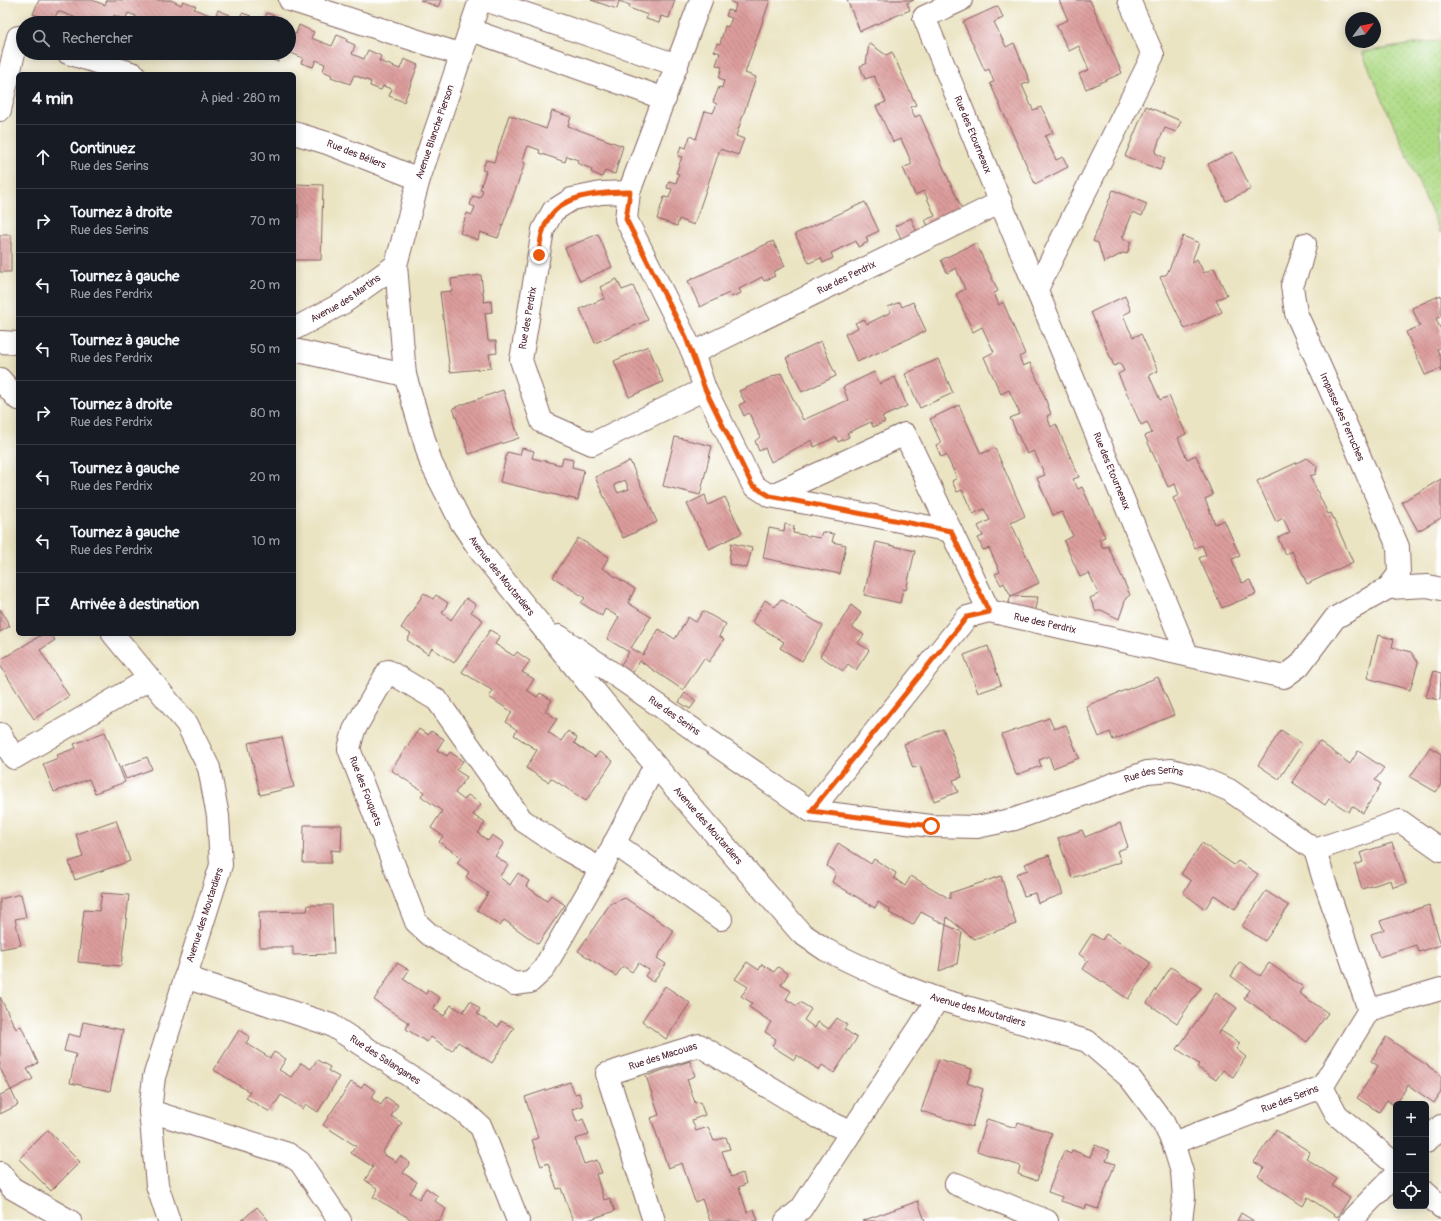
<!DOCTYPE html>
<html lang="fr">
<head>
<meta charset="utf-8">
<style>
  :root { --surface:#171b24; --page:#20242c; --text:#f1f3f6; --muted:#9ea1a6; --line:#363941 }
  body { margin:0; font-family:Pangolin,sans-serif; background:var(--page); color:var(--text) }
  .controls { position:absolute; right:12px; bottom:12px; display:grid; overflow:hidden; border-radius:6px; box-shadow:0 2px 10px #0003 }
  .controls button { width:36px; height:36px; display:grid; place-items:center; padding:0; border:0; border-bottom:1px solid var(--line); background:var(--surface); color:var(--text); font:20px sans-serif }
  .compass { position:absolute; left:1345px; top:12px; width:36px; height:36px; border-radius:50%; background:var(--surface); box-shadow:0 2px 10px #0003; rotate:58deg }
  .stop { position:absolute; width:12px; height:12px; margin:-9px; border:3px solid #ea580c; border-radius:50%; background:#fff }
  .stop.end { background:#ea580c; border-color:#fff; box-shadow:0 1px 4px #0008 }
  .list { margin:0; padding:0; list-style:none }
  h2 { display:flex; justify-content:space-between; align-items:center; height:52px; margin:0; padding:0 16px; font-size:17px }
  h2 small { font-size:13px; font-weight:400; color:var(--muted) }
  .list li { display:grid; grid-template-columns:26px 1fr auto; gap:12px; align-items:center; box-sizing:border-box; height:64px; padding:0 16px; border-top:1px solid var(--line) }
  .list b { display:block; font-size:15px; white-space:nowrap }
  .list p { margin:0; font-size:13px; white-space:nowrap; color:var(--muted) }
  .list em { font-size:13px; font-style:normal; color:var(--muted) }
  .icon { flex:none; width:22px; height:22px; fill:none; stroke:currentColor; stroke-width:2; stroke-linecap:round; stroke-linejoin:round }
  .map { position:relative; flex:none; width:1441px; height:1221px; overflow:hidden }
  .search { position:absolute; background:var(--surface); box-shadow:0 2px 10px #0003; left:16px; top:16px; width:280px; height:44px; display:flex; align-items:center; gap:10px; box-sizing:border-box; padding:0 14px; border-radius:22px; color:var(--muted); font-size:15px }
  .panel { position:absolute; background:var(--surface); box-shadow:0 2px 10px #0003; left:16px; top:72px; width:280px; height:564px; border-radius:6px }
  .map>svg:first-child { display:block }
  .grass { fill:url(#grass-dots); stroke:#7c7d58 }
  .building { fill:url(#building-back-hatch); fill-rule:evenodd }
  .lines { fill:none; stroke-linecap:round; stroke-linejoin:round }
  .minor-casing { stroke:#826460; stroke-width:24 }
  .minor { stroke:#fff; stroke-width:22 }
  .route { stroke:#ea580c; stroke-width:5 }
  .labels { text-anchor:middle; dominant-baseline:central; stroke-width:3; stroke-linejoin:round; paint-order:stroke }
  .street-label { font-size:10px; fill:#4a1f2b; stroke:#fff }
</style>
</head>
<body>
<div class="map">
<svg width="1441" height="1221" viewBox="0 0 1441 1221">
  <defs>
    <pattern id="grass-dots" width="8" height="8" patternUnits="userSpaceOnUse"><rect width="8" height="8" fill="#afdb86"/><path d="M2 2h.1M6 6h.1" fill="none" stroke="#98bc74" stroke-width="1.8" stroke-linecap="round"/></pattern>
    <pattern id="building-back-hatch" width="6" height="6" patternUnits="userSpaceOnUse"><rect width="6" height="6" fill="#dc9d9c"/><path d="M-1 5l2 2M0 0l6 6M5-1l2 2" fill="none" stroke="#b47f7f"/></pattern>
  </defs>
  <rect width="100%" height="100%" fill="#fff"/>
  <filter id="ink" filterUnits="userSpaceOnUse"><feTurbulence type="fractalNoise" baseFrequency=".025" numOctaves="2"/><feDisplacementMap in="SourceGraphic" scale="8" xChannelSelector="R" yChannelSelector="G"/><feConvolveMatrix kernelMatrix="1 2 1 2 8 2 1 2 1" color-interpolation-filters="sRGB"/></filter>
  <filter id="wash" filterUnits="userSpaceOnUse"><feTurbulence type="fractalNoise" baseFrequency=".012" numOctaves="4" result="noise"/><feDisplacementMap in="SourceGraphic" scale="16" xChannelSelector="R" yChannelSelector="G"/><feGaussianBlur stdDeviation="0.9" result="paint"/><feColorMatrix in="noise" values="0 0 0 0 0 0 0 0 0 0 0 0 0 0 0 0 0 1.4 0 .05"/><feComposite in="paint" operator="in"/></filter>
  <g filter="url(#wash)">
    <rect width="100%" height="100%" fill="#ebe4c3"/>
    <path class="grass" d="M1441,40V234L1362,52Z"/>
    <g id="blocks">
      <path class="building" d="M39,0H92L105,5L107,0H171L181,5L183,1L196,6L194,9L215,17L218,10L230,15L227,23H133L136,16L128,13L125,20L114,15L111,23H89L58,11L53,22L33,14Z
        M420,0H441L438,7Z
        M591,0H675L669,18L661,16L659,23L646,19L648,15L629,8L630,5L619,1L617,9Z
        M732,0H770L745,73L756,77L736,136L744,139L738,155L720,149L694,225L679,219L677,226L657,219L664,197L669,198L672,189L667,188L669,181L676,183L679,174L676,173L682,157L678,156L681,146L686,148L690,136L696,139L705,111L713,113L717,104L713,102L719,87L722,88L724,80L719,78L722,67L716,65L720,53L714,51L717,43L720,44L725,26L728,27L732,18L726,16L728,10L734,12L736,4L731,2Z
        M847,0H914L907,3L910,10L860,31Z
        M1059,0H1090L1122,73L1086,89L1079,74L1089,70L1079,46L1069,51L1056,25L1068,20Z
        M998,6L1003,18L994,22L1006,47L1014,43L1030,82L1022,85L1033,110L1041,107L1047,118L1053,133L1045,136L1056,160L1063,157L1068,167L1035,184L990,83L994,82L989,69L985,71L963,22Z
        M242,13L251,16L250,20L256,23H237Z
        M267,13L286,21L285,23H263Z
        M299,25L314,32L311,38L332,46L337,35L347,39L346,41L355,45L352,54L364,59L368,50L381,56L379,61L400,69L404,59L418,65L404,102L389,96L392,89L383,86L381,90L370,86L371,82L354,75L350,84L331,77L332,75L323,71L325,64L316,60L313,67L301,63L303,58L289,52V31L296,34Z
        M869,43L886,55L892,52L916,105L910,107L915,117L920,115L965,216L931,231L925,220L935,216L924,191L915,195L903,168L912,164L907,152L901,139L893,142L876,106L886,102L874,76L865,79L860,66L866,64Z
        M255,53H282L278,62Z
        M1146,106L1181,121L1176,132L1165,128L1159,141L1155,153L1165,158L1160,170L1125,156Z
        M552,111L571,117L568,126L623,146L615,174L605,171L602,177L591,172L592,169L577,163L578,160L567,156L565,162L539,153L540,150L528,146L522,162L525,163L498,238L480,232L478,240L460,233L467,213L472,215L475,207L470,205L473,196L480,198L483,190L480,189L486,171L482,170L486,160L494,162L509,115L546,129Z
        M1233,152L1251,189L1226,201L1208,164Z
        M294,184L323,185L321,260H294V218H298V205H294Z
        M1113,190L1147,204L1142,216L1133,212L1122,239L1131,242L1127,254L1123,253L1104,263L1098,243L1093,241Z
        M865,202L879,231L866,237L868,242L858,247L856,241L831,253L833,258L823,263L821,258L809,263L795,234Z
        M911,218L918,235L903,242L895,226Z
        M598,234L612,267L580,281L565,248Z
        M0,235H11V272H0Z
        M1183,236L1199,243L1191,263L1197,259L1204,273L1214,268L1227,295L1216,300L1222,312L1185,329L1160,277L1167,274Z
        M773,241L785,266L773,272L775,276L764,281L762,277L739,289L741,293L731,297L729,293L700,307L688,281Z
        M976,243L998,291L994,293L999,305L1003,302L1025,354L1019,357L1023,366L1030,363L1042,390L1051,414L1047,416L1051,427L1056,424L1079,477L1073,479L1078,489L1082,487L1105,537L1099,539L1103,548L1108,546L1130,595L1126,598L1119,619L1101,610L1096,612L1090,598L1099,594L1089,573L1080,577L1064,541L1073,536L1062,512L1053,515L1037,478L1045,475L1034,451L1027,454L1010,418L1020,414L1009,390L1001,394L984,357L994,352L982,327L973,332L956,294L965,289L956,268L947,273L941,260Z
        M481,275L484,302L491,301L492,312L485,313L488,341H496L497,353L489,354L491,368L450,372L440,292L452,291L451,279Z
        M617,279L622,290L633,286L648,320L595,343L580,309L605,298L600,287Z
        M1441,295V316L1436,319L1441,330V347L1437,349L1441,358V372L1440,369L1425,375L1406,332L1420,326L1412,308Z
        M1125,296L1131,311L1123,315L1129,329L1133,337L1141,334L1158,371L1149,375L1160,400L1169,396L1186,434L1178,438L1187,459L1196,455L1213,495L1205,499L1215,524L1224,520L1240,556L1232,559L1236,571L1242,583L1250,580L1256,594L1222,608L1199,558L1206,555L1202,545L1195,548L1173,498L1179,495L1175,484L1168,487L1145,436L1152,433L1147,422L1141,425L1118,374L1124,371L1120,363L1114,366L1091,312Z
        M900,302L902,307L913,302L926,331L857,362L845,334L858,328L855,323L864,319L867,324L891,312L888,307Z
        M821,341L836,376L802,392L786,358Z
        M648,346L663,382L629,397L614,361Z
        M938,359L953,393L920,408L905,374Z
        M874,372L880,384L895,377L907,406L882,417L885,422L873,427L871,422L847,433L849,437L838,442L836,437L814,447L812,440L771,462L765,448L759,451L755,441L760,437L749,413L744,416L739,405L745,402L739,391L781,373L803,420L848,400L843,387Z
        M503,390L519,438L469,454L453,408Z
        M959,405L981,454L995,448L1025,516L1011,523L1039,583L1011,596L1038,597L1034,612L1008,605L1011,596L1004,583L1001,585L995,574L1000,572L989,548L983,550L978,538L983,536L978,526L990,520L984,509L973,514L962,490L957,492L952,481L957,478L946,455L941,457L936,445L941,443L930,419Z
        M675,437L712,446L700,495L663,486Z
        M522,448L534,451L532,458L561,465L563,458L573,460L572,467L584,470L578,500L500,482L507,452L520,455Z
        M1307,458L1317,466L1316,474L1310,476L1328,514L1331,513L1353,562L1307,584L1292,551L1285,554L1278,538L1290,532L1283,518L1276,522L1257,481Z
        M630,461L657,522L623,538L595,477ZM625,480L629,489L618,493L614,485Z
        M1441,479V518L1418,531L1402,502Z
        M705,495L708,505L725,497L742,533L709,549L687,504Z
        M785,524L794,526L793,533L820,538L822,532L834,534L832,542L846,545L840,574L763,558L769,528L784,531Z
        M578,538L609,557L602,568L635,589L628,603L651,617L631,648L643,655L659,629L675,639L688,617L696,622L703,611L726,624L719,636L724,639L709,662L704,658L683,690L640,661L632,674L620,666L629,652L607,639L619,617L605,609L602,616L581,603L585,598L553,577Z
        M876,542L915,551L906,590L903,589L900,603L864,595Z
        M731,543L752,548L747,568L729,564Z
        M424,593L433,599L436,595L448,603L442,613L451,620L466,598L476,605L471,612L483,620L454,663L432,648L428,654L407,640L411,634L401,628Z
        M781,599L823,626L802,661L780,648L784,642L752,622L765,600L775,607Z
        M851,605L861,613L852,627L864,635L858,643L869,650L856,670L848,664L843,671L820,656Z
        M0,609L10,626L0,632Z
        M490,630L500,636L495,644L514,656L517,652L530,661L522,672L534,679L527,690L537,697L540,693L552,700L545,711L557,719L548,732L561,741L568,731L577,738L574,743L595,757L599,752L613,761L586,801L551,778L548,782L526,768L537,750L514,735L517,730L506,722L512,712L489,697L493,691L462,672Z
        M43,634H51L55,640L40,650L69,696L34,719L0,665V660Z
        M1378,635L1394,639L1392,647L1411,652L1418,663L1410,690L1367,678Z
        M988,646L1001,685L978,693L964,655Z
        M1434,671L1441,673L1440,700L1426,697Z
        M1158,677L1174,715L1113,740L1110,732L1099,737L1086,706Z
        M685,693L696,701L690,709L679,702Z
        M1049,718L1054,729L1066,725L1079,758L1053,768L1049,756L1039,760L1041,766L1016,775L1002,735Z
        M419,729L428,735L431,731L444,739L437,750L447,756L450,752L463,761L456,770L467,777L455,793L464,800L468,795L481,804L473,815L485,823L478,833L488,841L492,835L504,843L495,856L508,865L499,877L510,885L518,873L529,881L526,886L547,901L551,895L565,905L538,944L504,920L500,926L477,910L488,893L466,877L469,872L457,863L461,857L439,842L443,836L431,828L442,811L421,796L424,792L391,770Z
        M943,729L962,777L953,780L958,792L934,801L920,766L913,768L904,744Z
        M1281,730L1302,744L1279,779L1258,765Z
        M105,732L125,782L95,793L89,779L54,792L43,764L58,758L57,755L76,748L74,744Z
        M282,737L294,787L260,795L248,743Z
        M1319,741L1350,764L1358,751L1384,768L1375,780L1381,784L1363,813L1352,806L1349,812L1329,799L1325,805L1292,782Z
        M1430,747L1441,754V784L1436,792L1410,777Z
        M147,757L152,769L126,779L121,767Z
        M116,820L130,861L75,880L69,862L83,857L76,834Z
        M1120,823L1128,847L1117,851L1121,862L1072,878L1058,838L1082,830L1085,837Z
        M304,825H342L341,851L331,850V863H303Z
        M838,843L871,864L874,859L896,873L894,878L905,886L911,876L950,899V893L1001,876L1016,924L974,939L947,917L946,925L962,932L957,964L939,971L946,925L921,912L913,925L889,913L891,910L878,902L875,908L832,882L836,873L827,866Z
        M1202,843L1234,865L1238,861L1258,874L1235,909L1214,895L1205,909L1183,893L1191,881L1181,874Z
        M1392,843L1406,884L1393,887L1391,880L1362,889L1355,865L1363,862L1360,853Z
        M1049,855L1063,894L1038,903L1035,893L1024,896L1016,874L1028,870L1025,864Z
        M1266,891L1289,906L1265,941L1242,926Z
        M102,893L129,895L121,966L78,962L84,910L99,911Z
        M21,894L26,917L15,919L21,945L0,949V899Z
        M625,898L674,931L657,958L666,964L653,982L645,976L649,970L638,963L632,972L623,966L616,976L578,951L610,904Z
        M308,905H332L334,954L293,955V947H260L259,912L307,911Z
        M1429,905L1441,945L1419,952L1416,945L1379,957L1371,934L1384,930L1380,921Z
        M1092,934L1102,940L1106,934L1151,963L1128,999L1083,969L1088,961L1079,954Z
        M747,962L759,970L762,964L774,972L778,967L788,974L781,985L791,991L786,999L797,1006L800,1002L811,1009L804,1020L815,1028L818,1022L829,1029L837,1018L847,1025L844,1029L857,1038L834,1073L822,1065L819,1070L797,1055L794,1060L772,1046L776,1039L765,1032L771,1022L749,1007L752,1003L741,996L748,987L735,979Z
        M1240,962L1260,976L1269,963L1303,987L1299,993L1328,1013L1307,1042L1244,998L1250,990L1231,976Z
        M397,963L409,970L403,979L426,994L428,990L440,998L433,1009L444,1016L451,1005L463,1012L470,1001L480,1009L477,1014L498,1027L501,1021L514,1028L492,1063L458,1042L452,1051L431,1037L427,1042L406,1029L409,1023L374,1000Z
        M1171,967L1201,988L1177,1023L1147,1003Z
        M665,986L690,1003L666,1039L642,1021Z
        M1216,993L1237,1008L1218,1034L1221,1031L1240,1043L1236,1049L1246,1057L1233,1077L1223,1070L1216,1080L1197,1067L1199,1064L1177,1049Z
        M0,997L16,1029L21,1026L38,1063L27,1069L33,1079L11,1090L0,1068Z
        M83,1022L123,1030L110,1091L70,1083L76,1054L64,1051L68,1034L80,1037Z
        M239,1030L250,1037L246,1043L270,1058L274,1052L286,1059L279,1070L291,1077L301,1063L311,1069L317,1060L330,1067L328,1071L339,1077L318,1112L306,1104L303,1109L281,1095L270,1112L246,1098L250,1092L214,1070Z
        M1386,1037L1441,1075V1092L1434,1103L1408,1085L1395,1106L1387,1100L1379,1112L1357,1098L1378,1066L1371,1061Z
        M939,1059L972,1069L967,1083L983,1089L972,1127L921,1111Z
        M690,1061L695,1076L687,1079L695,1103L700,1102L705,1115L692,1120L696,1131L708,1127L714,1141L726,1137L730,1149L722,1151L731,1177L743,1173L746,1184L739,1187L747,1212L754,1209L758,1221H710L702,1199L695,1202L682,1163L668,1168L651,1118L659,1115L646,1076Z
        M351,1082L361,1088L364,1083L376,1091L371,1098L381,1105L386,1097L398,1105L391,1116L402,1123L382,1153L396,1162L400,1156L410,1163L403,1173L417,1182L410,1193L419,1199L426,1188L438,1196L435,1201L446,1209L439,1221H414L373,1197L378,1189L365,1180L373,1167L351,1153L356,1146L323,1125Z
        M570,1082L575,1094L579,1093L583,1106L572,1109L577,1122L583,1119L589,1135L575,1139L584,1164L597,1160L602,1173L596,1174L604,1200L610,1198L615,1211L585,1221H573L561,1188L557,1189L548,1163L541,1166L532,1140L538,1138L525,1097Z
        M11,1090L18,1105L0,1114V1095Z
        M987,1119L1016,1128L1018,1122L1052,1133L1037,1181L1018,1174L1020,1166L977,1151Z
        M48,1130L80,1162L51,1191L19,1159Z
        M1276,1130L1310,1152L1306,1158L1337,1179L1332,1186L1350,1198L1337,1217L1308,1197L1303,1206L1258,1176L1264,1168L1254,1162Z
        M1095,1145L1110,1151L1106,1161L1115,1164L1098,1209L1086,1205L1085,1209L1061,1201L1062,1197L1048,1192L1064,1151L1071,1154L1072,1150L1090,1157Z
        M918,1201L925,1221H862Z
        M257,1207L269,1221H241L248,1215Z
        M1241,1213L1254,1221H1237Z"/>
    </g>
  </g>
  <g filter="url(#ink)">
    <use href="#blocks" fill-opacity="0" stroke="#826460" stroke-width="1"/>
    <g class="lines">
      <g class="minor-casing">
        <g id="minor">
          <path d="M290,0L462,55"/>
          <path id="s1" d="M480,0L419,179L396,265L405,375L431,463L461,522L481,552L655,765L801,933L826,950L895,983L938,999L1087,1041L1130,1078L1163,1122L1173,1143L1182,1172L1184,1197L1181,1221"/>
          <path d="M485,0L677,65"/>
          <path id="s2" d="M701,0L629,192L626,219L693,353L1001,202"/>
          <path id="s3" d="M961,0L924,17L1187,654"/>
          <path d="M471,30L665,99"/>
          <path d="M68,53L134,74"/>
          <path d="M0,110L18,37L23,39"/>
          <path id="s4" d="M294,133L327,143L419,179"/>
          <path d="M629,192L601,193L572,199L553,211L543,230L521,360L542,422L592,444L705,389"/>
          <path d="M1037,289L1153,55L1129,0"/>
          <path id="s5" d="M294,329L343,303L396,265"/>
          <path d="M0,342L18,343"/>
          <path d="M294,350L405,375"/>
          <path d="M693,353L705,389L753,485L770,496L905,434L989,611"/>
          <path d="M0,379L18,399"/>
          <path d="M770,496L951,531"/>
          <path d="M1388,588L1428,586L1441,589"/>
          <path d="M113,634L187,724L209,768L218,816L221,865L154,1077L150,1111L157,1185L169,1221"/>
          <path id="s6" d="M559,636L811,811L931,826L977,827L1015,819L1147,772L1172,770L1198,777L1229,790L1315,850L1324,880L1369,1010L1322,1087L1173,1143"/>
          <path d="M0,734L14,758L149,679"/>
          <path id="s7" d="M811,811L967,617L989,611L1284,677L1299,666L1335,618L1388,588L1399,574L1398,547L1354,443L1296,313L1292,286L1300,264L1305,244"/>
          <path d="M614,843L721,919"/>
          <path d="M1315,850L1400,821L1441,850"/>
          <path id="s8" d="M601,869L567,850L522,820L437,700L388,671L354,730L349,749L416,922L430,935L514,984L530,982L543,970L601,869L655,765"/>
          <path id="s9" d="M185,977L331,1025L462,1110L481,1127L518,1221"/>
          <path d="M1369,1010L1441,989"/>
          <path d="M1322,1087L1337,1115L1396,1165"/>
          <path d="M150,1111L288,1154L300,1162L340,1221"/>
          <path d="M1426,1142L1441,1126"/>
          <path d="M0,1173L12,1188L70,1221"/>
          <path d="M956,1184L1047,1221"/>
          <path d="M1426,1193L1441,1207"/>
          <path id="s10" d="M654,1221L607,1074L699,1045L818,1117L851,1132"/>
          <path d="M786,1221L801,1209L938,999"/>
          <path d="M1350,1221L1396,1174"/>
        </g>
      </g>
      <use href="#minor" class="minor"/>
    </g>
  </g>
  <g class="lines" filter="url(#ink)">
    <path class="route" d="M539,255C540,247 540,238 543,231C554,193 597,193 630,192L626,219L685,335L705,389L752,485L770,496L951,531L989,612L967,617L811,811L931,826"/>
  </g>
  <g class="labels">
    <g class="street-label">
      <text transform="translate(435 132) rotate(-71)">Avenue Blanche Pierson</text>
      <text stroke="none"><textPath href="#s3" startOffset="168">Rue des Etourneaux</textPath></text>
      <text stroke="none"><textPath href="#s4" startOffset="66">Rue des Béliers</textPath></text>
      <text stroke="none"><textPath href="#s2" startOffset="553">Rue des Perdrix</textPath></text>
      <text stroke="none"><textPath href="#s5" startOffset="60">Avenue des Martins</textPath></text>
      <text transform="translate(528 318) rotate(-80)">Rue des Perdrix</text>
      <text transform="translate(1342 417) rotate(66)">Impasse des Perruches</text>
      <text stroke="none"><textPath href="#s3" startOffset="532">Rue des Etourneaux</textPath></text>
      <text stroke="none"><textPath href="#s1" startOffset="614">Avenue des Moutardiers</textPath></text>
      <text stroke="none"><textPath href="#s7" startOffset="329">Rue des Perdrix</textPath></text>
      <text stroke="none"><textPath href="#s6" startOffset="140">Rue des Serins</textPath></text>
      <text stroke="none"><textPath href="#s6" startOffset="659">Rue des Serins</textPath></text>
      <text stroke="none"><textPath href="#s8" startOffset="430">Rue des Fouquets</textPath></text>
      <text stroke="none"><textPath href="#s1" startOffset="938">Avenue des Moutardiers</textPath></text>
      <text transform="translate(205 915) rotate(-72)">Avenue des Moutardiers</text>
      <text stroke="none"><textPath href="#s1" startOffset="1274">Avenue des Moutardiers</textPath></text>
      <text stroke="none"><textPath href="#s10" startOffset="213">Rue des Macouas</textPath></text>
      <text stroke="none"><textPath href="#s9" startOffset="218">Rue des Salanganes</textPath></text>
      <text transform="translate(1290 1099) rotate(-21)">Rue des Serins</text>
    </g>
  </g>
</svg>
<div class="controls">
<button>+</button>
<button>−</button>
<button><svg class="icon" aria-label="locate" viewBox="0 0 24 24"><circle cx="12" cy="12" r="6"/><path d="M12 2v4M12 18v4M2 12h4M18 12h4"/></svg></button>
</div>
<svg class="compass" viewBox="-18 -18 36 36"><path d="M0-13l5 13h-10z" fill="#e53935"/><path d="M0 13l5-13h-10z" fill="#9ea1a6"/></svg>
<div class="stop" style="left:931px;top:826px"></div>
<div class="stop end" style="left:539px;top:255px"></div>
<div class="search"><svg class="icon" aria-label="search" viewBox="0 0 24 24"><circle cx="10" cy="10" r="6"/><path d="M15 15l6 6"/></svg>Rechercher</div>
<section class="panel">
<h2>4 min<small>À pied · 280 m</small></h2>
<ul class="list">
<li><svg class="icon" aria-label="ahead" viewBox="0 0 24 24"><path d="M12 20V5M6 11l6-6 6 6"/></svg><div><b>Continuez</b><p>Rue des Serins</p></div><em>30 m</em></li>
<li><svg class="icon" aria-label="right" viewBox="0 0 24 24"><path d="M7 20v-9h11M14 6l5 5-5 5"/></svg><div><b>Tournez à droite</b><p>Rue des Serins</p></div><em>70 m</em></li>
<li><svg class="icon" aria-label="left" viewBox="0 0 24 24"><path d="M17 20v-9H6M10 6l-5 5 5 5"/></svg><div><b>Tournez à gauche</b><p>Rue des Perdrix</p></div><em>20 m</em></li>
<li><svg class="icon" aria-label="left" viewBox="0 0 24 24"><path d="M17 20v-9H6M10 6l-5 5 5 5"/></svg><div><b>Tournez à gauche</b><p>Rue des Perdrix</p></div><em>50 m</em></li>
<li><svg class="icon" aria-label="right" viewBox="0 0 24 24"><path d="M7 20v-9h11M14 6l5 5-5 5"/></svg><div><b>Tournez à droite</b><p>Rue des Perdrix</p></div><em>80 m</em></li>
<li><svg class="icon" aria-label="left" viewBox="0 0 24 24"><path d="M17 20v-9H6M10 6l-5 5 5 5"/></svg><div><b>Tournez à gauche</b><p>Rue des Perdrix</p></div><em>20 m</em></li>
<li><svg class="icon" aria-label="left" viewBox="0 0 24 24"><path d="M17 20v-9H6M10 6l-5 5 5 5"/></svg><div><b>Tournez à gauche</b><p>Rue des Perdrix</p></div><em>10 m</em></li>
<li><svg class="icon" aria-label="arrive" viewBox="0 0 24 24"><path d="M6 21V4h12l-3 4 3 4H6"/></svg><div><b>Arrivée à destination</b></div></li>
</ul>
</section>
</div>
</body>
</html>
